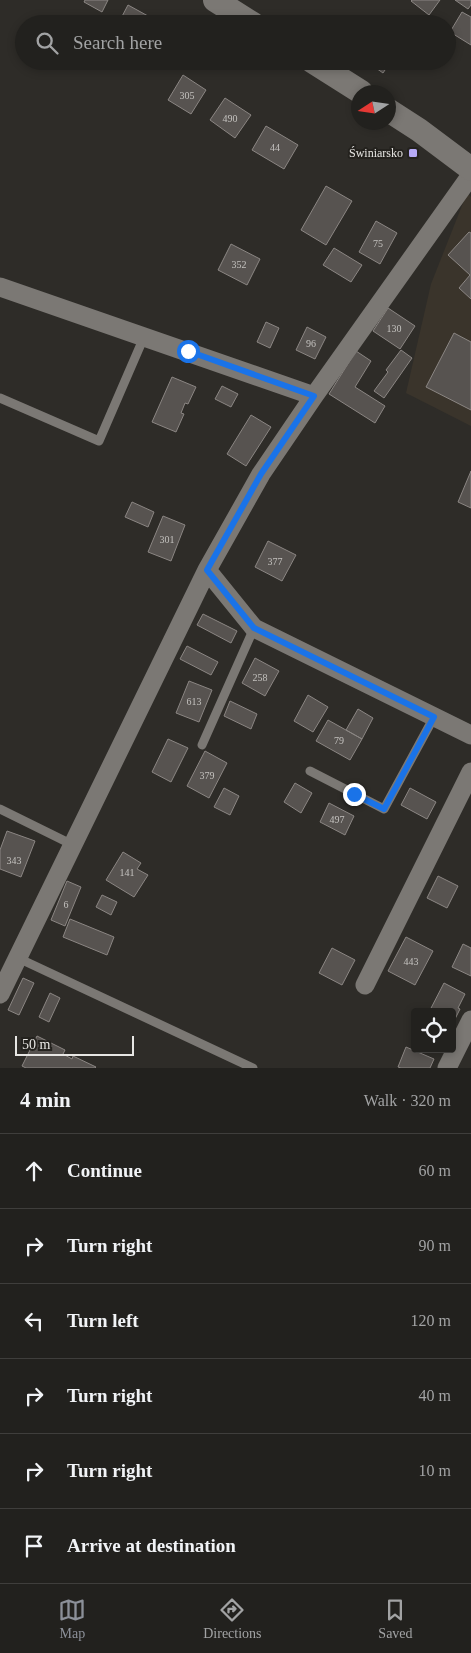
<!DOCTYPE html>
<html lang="en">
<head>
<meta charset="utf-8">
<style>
  :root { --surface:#22211e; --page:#2e2e2b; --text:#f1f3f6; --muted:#a2a3a4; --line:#3f3e3c; --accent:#8c9099 }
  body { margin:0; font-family:Georgia,serif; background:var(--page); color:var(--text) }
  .controls { position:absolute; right:15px; bottom:15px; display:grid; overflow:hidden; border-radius:5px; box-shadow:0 2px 8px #0003 }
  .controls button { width:45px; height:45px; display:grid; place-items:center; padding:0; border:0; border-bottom:1px solid var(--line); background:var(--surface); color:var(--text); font:25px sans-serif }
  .compass { position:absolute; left:351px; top:85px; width:45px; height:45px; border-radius:50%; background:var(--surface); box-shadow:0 2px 8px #0003; rotate:258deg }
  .scale { position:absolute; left:15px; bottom:12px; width:119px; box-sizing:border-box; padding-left:5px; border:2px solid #e7e6e3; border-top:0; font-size:14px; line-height:18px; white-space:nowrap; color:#e7e6e3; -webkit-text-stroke:4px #24221e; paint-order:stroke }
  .stop { position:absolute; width:15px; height:15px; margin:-11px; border:4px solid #1a73e8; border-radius:50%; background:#fff }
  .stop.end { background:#1a73e8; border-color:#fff; box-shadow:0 1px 5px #0008 }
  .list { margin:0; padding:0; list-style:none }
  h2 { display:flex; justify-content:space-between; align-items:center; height:65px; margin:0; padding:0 20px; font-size:21px }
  h2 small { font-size:16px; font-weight:400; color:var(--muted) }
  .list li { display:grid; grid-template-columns:32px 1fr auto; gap:15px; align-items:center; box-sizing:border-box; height:75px; padding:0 20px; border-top:1px solid var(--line) }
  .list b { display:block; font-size:19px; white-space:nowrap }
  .list em { font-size:16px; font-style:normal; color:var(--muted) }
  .icon { flex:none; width:28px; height:28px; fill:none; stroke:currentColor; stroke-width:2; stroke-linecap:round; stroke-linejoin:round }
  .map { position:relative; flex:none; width:471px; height:1068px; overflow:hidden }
  .search { position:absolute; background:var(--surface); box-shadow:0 2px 8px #0003; left:15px; right:15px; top:15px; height:55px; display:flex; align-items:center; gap:12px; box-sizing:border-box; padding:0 18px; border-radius:28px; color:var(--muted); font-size:19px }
  .sheet { height:515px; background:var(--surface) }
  nav { display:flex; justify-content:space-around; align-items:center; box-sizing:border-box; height:70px; border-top:1px solid var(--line); background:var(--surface); font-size:14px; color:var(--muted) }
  nav a { display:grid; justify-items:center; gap:2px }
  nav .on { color:var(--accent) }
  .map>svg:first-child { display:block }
  .built { fill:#3a342b }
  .building { fill:#575350; stroke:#8b8683 }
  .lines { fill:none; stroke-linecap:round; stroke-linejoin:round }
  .service { stroke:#7b7874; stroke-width:9 }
  .minor { stroke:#7b7874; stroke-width:19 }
  .tertiary { stroke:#7b7874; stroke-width:24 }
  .route { stroke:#1a73e8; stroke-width:6 }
  .poi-dot { fill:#b7abf7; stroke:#24221e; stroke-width:2 }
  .labels { text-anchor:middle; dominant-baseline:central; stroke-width:4; stroke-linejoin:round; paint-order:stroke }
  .number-label { font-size:10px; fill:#c3c1be }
  .poi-label { font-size:12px; fill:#e7e6e3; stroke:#24221e; text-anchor:end }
</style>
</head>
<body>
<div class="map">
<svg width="471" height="1068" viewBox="0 0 471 1068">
  <rect width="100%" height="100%" fill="#2e2c28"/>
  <path class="built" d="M467,193L471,197V426L406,393L431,284Z"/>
  <path class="building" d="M85,0H108L102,12L84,2Z
    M412,0H440L429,15L411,1Z
    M455,0H471V5L468,9Z
    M128,5L148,16L143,24H118Z
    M462,12L471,17V45L450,32Z
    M80,61H105L102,69Z
    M366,61H391L383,73Z
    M183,75L206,90L191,114L168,100Z
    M225,98L251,115L235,138L210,120Z
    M266,126L298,145L284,169L252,150Z
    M326,186L352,201L326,245L301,230Z
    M376,221L397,233L380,264L359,252Z
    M469,232L471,233V299L459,288L470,275L448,255Z
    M231,244L260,259L247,285L218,270Z
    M334,248L362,265L351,282L323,265Z
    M388,308L415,326L400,349L373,331Z
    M266,322L279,328L270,348L257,342Z
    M307,327L326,337L315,359L296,350Z
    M454,333L471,342V410L426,387Z
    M401,350L412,358L384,398L374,391L388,372L386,370Z
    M356,351L371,361L355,387L385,406L375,423L329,394Z
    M172,377L196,387L188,404L185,403L181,413L184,414L176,432L152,422Z
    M222,386L238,394L231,407L215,399Z
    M251,415L271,427L246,466L227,454Z
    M471,471V508L458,502Z
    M132,502L154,512L148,527L125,517Z
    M163,516L185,525L171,561L148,552Z
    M268,541L296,555L282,581L255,567Z
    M203,614L237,631L231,643L197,625Z
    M187,646L218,662L211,675L180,659Z
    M255,658L279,671L265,696L242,683Z
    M189,681L212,690L199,722L176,713Z
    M308,695L328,707L313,732L294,721Z
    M230,701L257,714L251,729L224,716Z
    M358,709L373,718L362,739L346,730Z
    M328,720L362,739L350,760L316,741Z
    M168,739L188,748L171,782L152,772Z
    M205,751L227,763L209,798L187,786Z
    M295,783L312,793L301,813L284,802Z
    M224,788L239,796L230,815L214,807Z
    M410,788L436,802L427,819L401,805Z
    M329,803L354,816L345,835L320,822Z
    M7,831L35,841L21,877L0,869V850Z
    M123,852L141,863L137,869L148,875L134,897L106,880Z
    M438,876L458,886L447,908L427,898Z
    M67,881L81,887L65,926L51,920Z
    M102,895L117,902L111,915L96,907Z
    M70,919L114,937L107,955L63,937Z
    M406,937L433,951L415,985L388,971Z
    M463,944L471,948V976L452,967Z
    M332,948L355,960L342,985L319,973Z
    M23,978L34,983L19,1015L8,1010Z
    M444,983L465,994L458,1008L460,1009L455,1019H452V1012H429Z
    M50,993L60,998L49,1022L39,1017Z
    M37,1036L65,1050L63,1054L72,1059L73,1056L96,1067L95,1068H26L22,1066Z
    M406,1047L434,1059L430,1068H401L398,1067Z"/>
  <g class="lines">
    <path class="service" d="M0,398L99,441L144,337
      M202,745L254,628
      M310,771L384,809L434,717
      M0,809L73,845
      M18,958L253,1068"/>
    <path class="minor" d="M0,287L314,396
      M207,570L254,628L471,735
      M365,985L471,772
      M0,994L207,570L261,474L314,396L471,175
      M447,1068L471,1020"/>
    <path class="tertiary" d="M215,0L253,24
      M312,61L361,92
      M388,110L419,130L471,169"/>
  </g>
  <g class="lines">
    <path class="route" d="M188,351L314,396L261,474L207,570L254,628L434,717L384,809L354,794"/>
  </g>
  <rect class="poi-dot" x="408" y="148" width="10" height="10" rx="2.5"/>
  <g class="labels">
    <g class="number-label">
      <text x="187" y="95">305</text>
      <text x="230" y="118">490</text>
      <text x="275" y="147">44</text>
      <text x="378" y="243">75</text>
      <text x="239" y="264">352</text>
      <text x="394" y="328">130</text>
      <text x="311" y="343">96</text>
      <text x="167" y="539">301</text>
      <text x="275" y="561">377</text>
      <text x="260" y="677">258</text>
      <text x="194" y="701">613</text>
      <text x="339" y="740">79</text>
      <text x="207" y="775">379</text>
      <text x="337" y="819">497</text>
      <text x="14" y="860">343</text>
      <text x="127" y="872">141</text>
      <text x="66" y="904">6</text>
      <text x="411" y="961">443</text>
    </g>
    <g class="poi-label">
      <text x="403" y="153">Świniarsko</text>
    </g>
  </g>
</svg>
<div class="controls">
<button><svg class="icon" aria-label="locate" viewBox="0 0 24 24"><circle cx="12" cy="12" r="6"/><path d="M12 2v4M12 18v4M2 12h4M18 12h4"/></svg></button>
</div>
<svg class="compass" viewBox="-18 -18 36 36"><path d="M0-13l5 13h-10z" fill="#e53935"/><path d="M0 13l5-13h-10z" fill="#a2a3a4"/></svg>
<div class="scale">50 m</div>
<div class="stop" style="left:188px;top:351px"></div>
<div class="stop end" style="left:354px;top:794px"></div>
<div class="search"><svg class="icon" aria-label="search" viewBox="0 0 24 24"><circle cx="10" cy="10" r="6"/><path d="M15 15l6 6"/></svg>Search here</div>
</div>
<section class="sheet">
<h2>4 min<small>Walk · 320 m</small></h2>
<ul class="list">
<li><svg class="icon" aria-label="ahead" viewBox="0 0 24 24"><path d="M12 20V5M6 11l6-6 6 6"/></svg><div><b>Continue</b></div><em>60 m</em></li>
<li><svg class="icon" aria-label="right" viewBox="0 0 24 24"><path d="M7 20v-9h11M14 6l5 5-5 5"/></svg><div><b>Turn right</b></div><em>90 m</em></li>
<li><svg class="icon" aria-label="left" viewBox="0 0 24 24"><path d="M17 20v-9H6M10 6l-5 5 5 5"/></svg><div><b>Turn left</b></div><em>120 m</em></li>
<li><svg class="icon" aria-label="right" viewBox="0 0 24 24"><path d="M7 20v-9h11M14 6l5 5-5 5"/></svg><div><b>Turn right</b></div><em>40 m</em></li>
<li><svg class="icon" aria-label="right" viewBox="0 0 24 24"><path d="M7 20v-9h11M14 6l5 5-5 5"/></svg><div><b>Turn right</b></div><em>10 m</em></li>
<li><svg class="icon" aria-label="arrive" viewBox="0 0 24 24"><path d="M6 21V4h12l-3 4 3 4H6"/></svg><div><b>Arrive at destination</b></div></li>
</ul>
</section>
<nav>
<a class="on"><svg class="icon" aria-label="map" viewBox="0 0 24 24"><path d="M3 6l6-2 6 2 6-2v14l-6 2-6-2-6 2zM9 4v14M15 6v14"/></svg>Map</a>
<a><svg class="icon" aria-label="directions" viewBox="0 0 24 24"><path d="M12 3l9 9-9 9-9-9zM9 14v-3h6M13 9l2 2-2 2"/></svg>Directions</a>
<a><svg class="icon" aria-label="saved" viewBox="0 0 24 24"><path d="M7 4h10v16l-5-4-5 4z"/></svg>Saved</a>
</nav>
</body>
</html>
